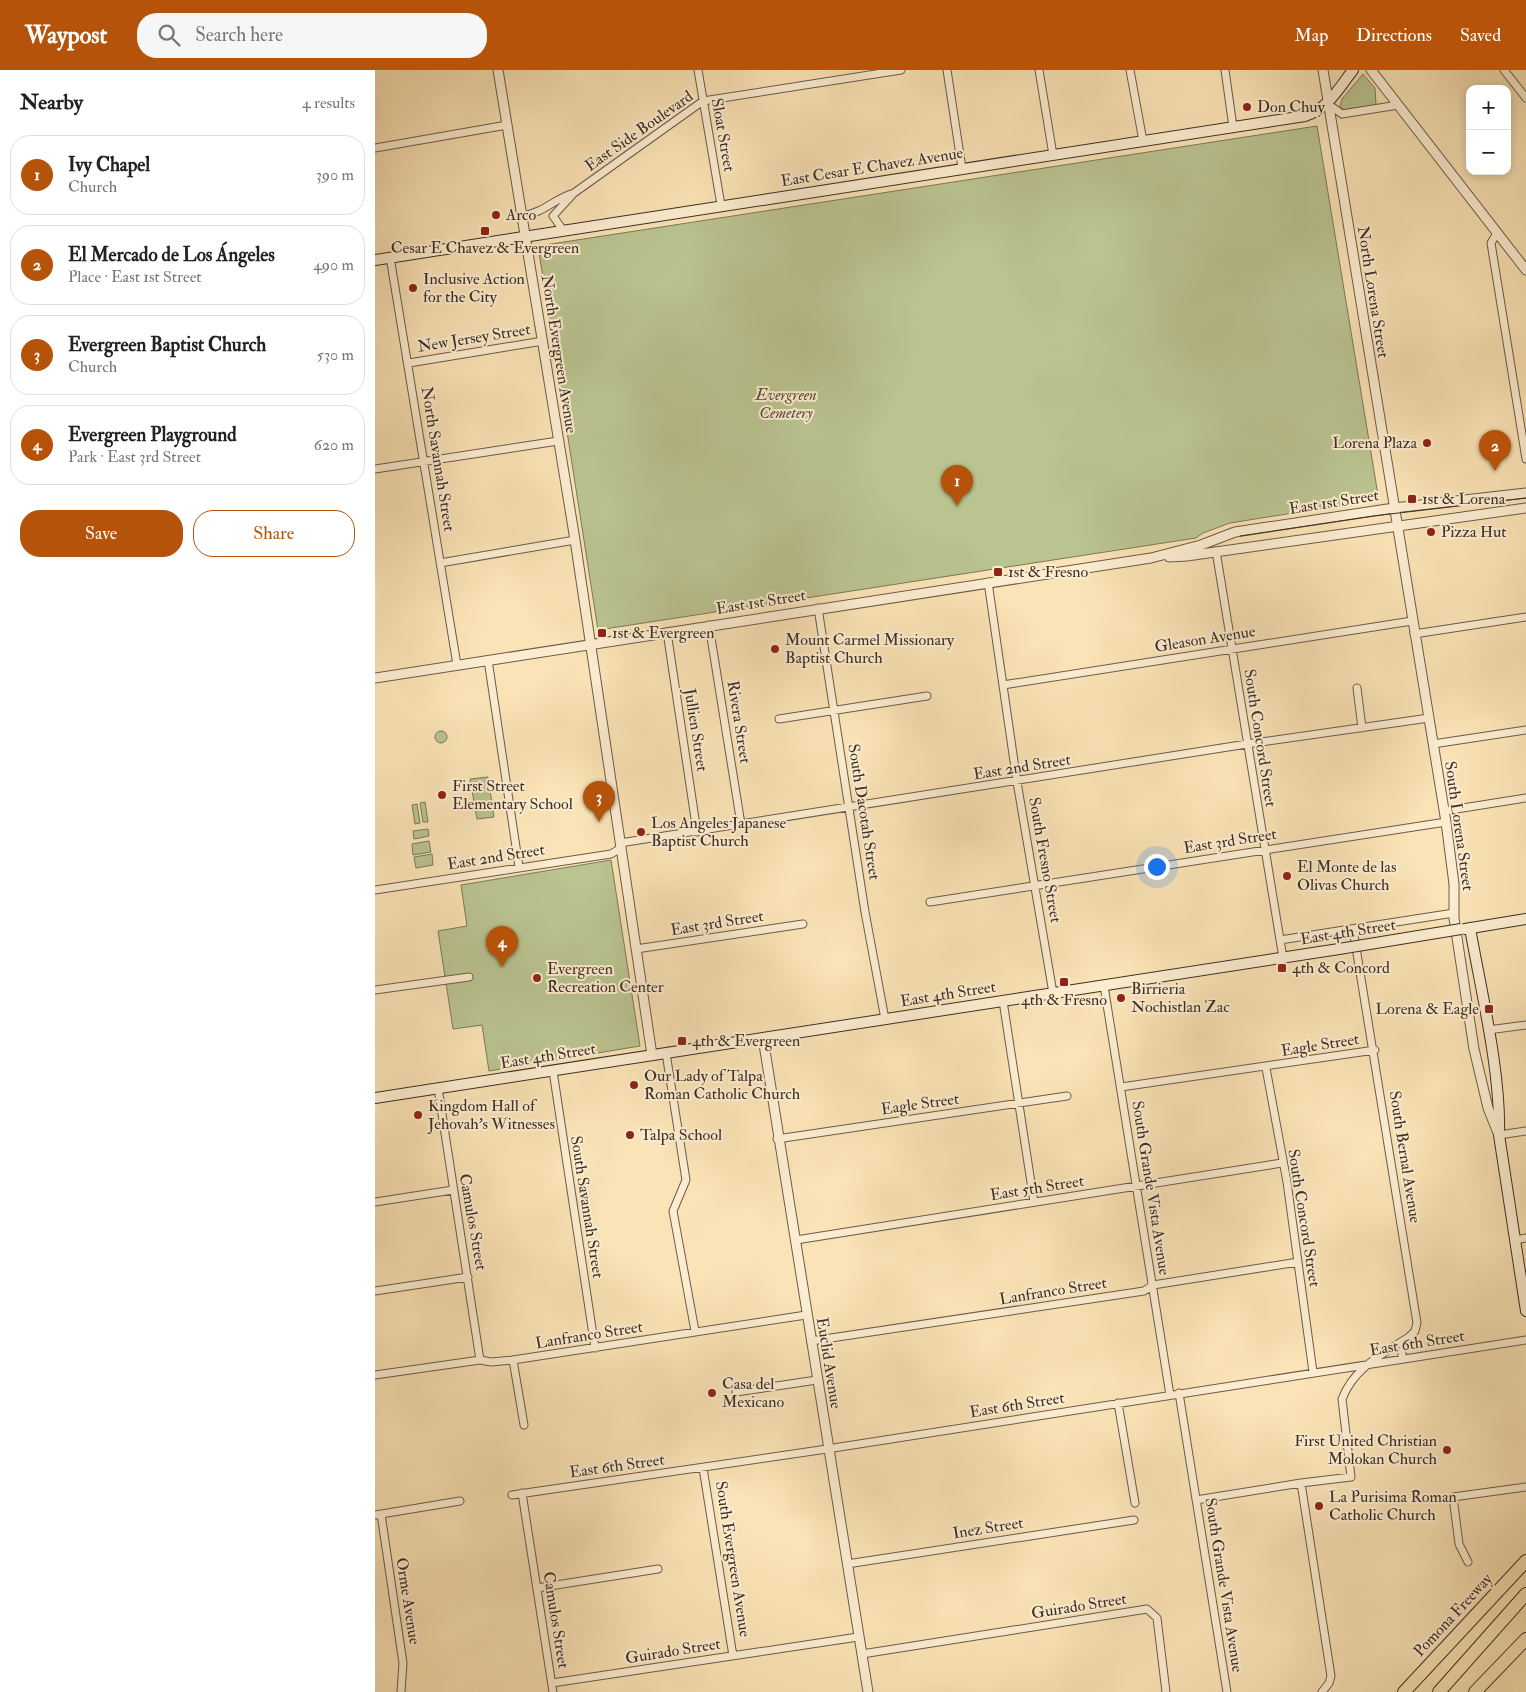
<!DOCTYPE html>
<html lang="en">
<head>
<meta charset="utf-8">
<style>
  :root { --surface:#fff; --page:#f6f6f6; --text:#222; --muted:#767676; --line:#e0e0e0; --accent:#b45309 }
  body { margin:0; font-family:"IM FELL Double Pica",serif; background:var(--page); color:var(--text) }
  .controls { position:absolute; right:15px; top:15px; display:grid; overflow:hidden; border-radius:10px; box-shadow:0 2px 8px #0003 }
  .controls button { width:45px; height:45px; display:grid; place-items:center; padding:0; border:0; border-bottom:1px solid var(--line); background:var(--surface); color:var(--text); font:25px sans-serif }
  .you { position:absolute; left:781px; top:796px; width:18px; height:18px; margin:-12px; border:4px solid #fff; border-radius:50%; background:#1a73e8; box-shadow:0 0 0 8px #1a73e833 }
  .badge { display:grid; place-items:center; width:32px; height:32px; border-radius:50%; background:var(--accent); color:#fff; font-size:16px; font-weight:700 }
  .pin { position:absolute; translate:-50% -41px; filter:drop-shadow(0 1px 2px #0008) }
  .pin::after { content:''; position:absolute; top:26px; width:18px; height:15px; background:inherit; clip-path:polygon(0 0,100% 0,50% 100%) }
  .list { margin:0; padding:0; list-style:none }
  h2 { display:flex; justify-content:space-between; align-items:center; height:65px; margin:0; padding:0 20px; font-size:21px }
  h2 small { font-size:16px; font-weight:400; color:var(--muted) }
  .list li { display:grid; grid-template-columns:32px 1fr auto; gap:15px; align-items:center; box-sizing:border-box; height:80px; margin:0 10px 10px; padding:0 10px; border:1px solid var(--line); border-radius:20px }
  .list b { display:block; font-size:19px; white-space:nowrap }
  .list p { margin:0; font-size:16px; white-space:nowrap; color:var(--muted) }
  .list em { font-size:16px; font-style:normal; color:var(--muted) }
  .actions { display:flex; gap:10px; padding:15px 20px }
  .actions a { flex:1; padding:11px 0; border:1px solid var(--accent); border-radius:20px; text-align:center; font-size:18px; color:var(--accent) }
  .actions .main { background:var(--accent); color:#fff }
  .icon { flex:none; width:28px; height:28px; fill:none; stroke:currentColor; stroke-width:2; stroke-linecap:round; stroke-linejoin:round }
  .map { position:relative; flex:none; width:1151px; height:1622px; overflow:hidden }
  header { display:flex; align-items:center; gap:30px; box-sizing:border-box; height:70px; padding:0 25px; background:var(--accent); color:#fff }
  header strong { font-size:24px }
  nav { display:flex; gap:28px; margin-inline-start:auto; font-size:18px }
  .search { width:350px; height:45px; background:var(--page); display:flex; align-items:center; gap:12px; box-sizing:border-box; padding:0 18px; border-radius:20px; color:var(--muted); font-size:19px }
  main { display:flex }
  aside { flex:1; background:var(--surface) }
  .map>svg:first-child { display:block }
  .green { fill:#bac491; stroke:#7b795c }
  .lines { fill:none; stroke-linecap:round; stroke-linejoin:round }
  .minor-casing { stroke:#6c5b4a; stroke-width:9 }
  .tertiary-casing { stroke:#6c5b4a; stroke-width:11 }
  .secondary-casing { stroke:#3c2e26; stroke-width:12 }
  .motorway-casing { stroke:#3c2e26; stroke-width:14 }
  .minor { stroke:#fcedd0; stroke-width:7 }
  .tertiary { stroke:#fcedd0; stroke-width:9 }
  .secondary { stroke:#fcedd0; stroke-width:10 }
  .motorway { stroke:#fae3b6; stroke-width:12 }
  .tram { stroke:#3c2e26; stroke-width:1 }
  .secondary-bridge-casing { stroke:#3c2e26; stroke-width:12; stroke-linecap:butt }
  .secondary-bridge { stroke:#fcedd0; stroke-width:10 }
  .poi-dot { fill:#8f2418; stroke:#fcedd0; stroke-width:2 }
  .labels { text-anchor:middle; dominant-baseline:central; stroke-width:4; stroke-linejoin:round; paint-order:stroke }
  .poi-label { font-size:16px; fill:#3c2e26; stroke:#fcedd0; text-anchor:start }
  .street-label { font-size:16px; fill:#3c2e26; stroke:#fcedd0 }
  .park-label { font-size:16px; font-style:italic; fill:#554c3b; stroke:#fcedd0 }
</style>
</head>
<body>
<header>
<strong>Waypost</strong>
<div class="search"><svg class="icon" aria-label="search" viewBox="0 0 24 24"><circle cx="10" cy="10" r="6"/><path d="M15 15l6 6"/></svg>Search here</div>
<nav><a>Map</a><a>Directions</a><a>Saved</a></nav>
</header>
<main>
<aside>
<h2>Nearby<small>4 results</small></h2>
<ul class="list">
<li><span class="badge">1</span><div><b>Ivy Chapel</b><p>Church</p></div><em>390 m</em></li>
<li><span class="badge">2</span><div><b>El Mercado de Los Ángeles</b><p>Place · East 1st Street</p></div><em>490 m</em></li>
<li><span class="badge">3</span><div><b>Evergreen Baptist Church</b><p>Church</p></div><em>530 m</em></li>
<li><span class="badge">4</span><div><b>Evergreen Playground</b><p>Park · East 3rd Street</p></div><em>620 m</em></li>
</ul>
<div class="actions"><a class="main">Save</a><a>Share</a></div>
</aside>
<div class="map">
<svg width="1151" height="1622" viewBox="0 0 1151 1622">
  <rect width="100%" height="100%" fill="#fae3b6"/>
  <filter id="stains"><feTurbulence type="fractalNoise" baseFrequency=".004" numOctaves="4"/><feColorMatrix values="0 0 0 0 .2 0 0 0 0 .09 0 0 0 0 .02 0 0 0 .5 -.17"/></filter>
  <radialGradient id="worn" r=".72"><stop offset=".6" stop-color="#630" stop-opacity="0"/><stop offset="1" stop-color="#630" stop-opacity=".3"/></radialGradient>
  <path class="green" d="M988,4L1000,18L1001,35L968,40L965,36L967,29Z
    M942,56L1003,425L1000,430L855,453L828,463L821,468L223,560L163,176Z
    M60 667a6 6 0 1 1 12 0a6 6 0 1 1-12 0Z
    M113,707L119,747L102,749L95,709Z
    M50,732L53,752H48L45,733Z
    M42,734L45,753L40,754L37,735Z
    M53,759L54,766L39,769L38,761Z
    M54,771L56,782L38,785L37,774Z
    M57,784L58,795L41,798L39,787Z
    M236,790L265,976L114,1001L107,955L78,959L63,861L92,856L86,815Z"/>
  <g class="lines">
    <g class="minor-casing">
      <path id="minor" d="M323,0L346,135
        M572,0L587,98
        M664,0L678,85
        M755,0L768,71
        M850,0L858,57
        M1129,0L1151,28
        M953,34L967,44L1023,35
        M0,78L132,55
        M147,146C171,142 178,129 199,123
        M188,160L178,146L199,123L328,31L526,0
        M1122,163L1116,173L1151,389
        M15,187L82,595
        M34,293L168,271
        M0,399L183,371
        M841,481L908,888
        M65,493L200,470
        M613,512L642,712L678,923
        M443,538L490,842L510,949
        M334,555L366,754
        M292,562L322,762
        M1039,564L1151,547
        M113,590L144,797
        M628,615L1037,551
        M982,618L987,658
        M404,649L552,626
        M1058,674L1151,660
        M1069,741L1151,728
        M245,773L872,674L1054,648
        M0,820L236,784L246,778
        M555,832L1071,752
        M905,870L1079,843
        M261,879L428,854
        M729,916L795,1325
        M0,920L94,907
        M628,931L659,1132
        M1113,960L1151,955
        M291,983L311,1110L298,1141L320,1261
        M891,998L912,1112L938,1302
        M178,1001L220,1278
        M746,1017L1000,980
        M63,1018L105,1290
        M1124,1065L1151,1061
        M402,1069L692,1026
        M0,1132L78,1120
        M421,1170L907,1093
        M1140,1170L1151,1168
        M0,1221L93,1207
        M436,1271L769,1221L778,1215L923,1192
        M1027,1289V1281L1032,1269
        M138,1290L149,1355
        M0,1305L105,1290L116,1292L138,1290L431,1245
        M361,1322L442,1310
        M804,1323L852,1622
        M743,1333L760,1433
        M328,1398L358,1586
        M926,1413L956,1606L954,1613L947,1622
        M147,1423L178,1622
        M137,1425L452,1379L1151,1270
        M821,1430L926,1413L976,1407L967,1329C979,1298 1007,1284 1034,1267L1040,1261L1042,1253L978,859
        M6,1444L28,1593L26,1622
        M0,1445L85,1431
        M1093,1492L1084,1474L1078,1427L1151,1417
        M472,1494L759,1450
        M162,1518L283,1499
        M487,1584L772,1539L782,1548L791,1622
        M177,1613L483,1567"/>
    </g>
    <g class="tertiary-casing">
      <path id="tertiary" d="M123,0L200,470L277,985
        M948,0L1071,752L1079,814V848L1099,979L1113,1038L1123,1063
        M996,0L1151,200
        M794,487L812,486L1151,438
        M0,608L776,488L826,475L860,462L1019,438L1151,423
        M388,968L493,1622"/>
    </g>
    <g class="secondary-casing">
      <path id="secondary" d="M0,190L930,46C953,39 964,18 978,0
        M1095,858C1106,921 1126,1002 1124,1065L1151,1241
        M1090,859L1151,849
        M0,1028L964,879"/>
    </g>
    <g class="motorway-casing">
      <path id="motorway" d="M1029,1622L1151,1491
        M1064,1622L1151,1524
        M1100,1622L1151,1569"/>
    </g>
    <use href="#minor" class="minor"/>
    <use href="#tertiary" class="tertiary"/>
    <use href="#secondary" class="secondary"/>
    <use href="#motorway" class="motorway"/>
    <path class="tram" d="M865,466L998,446L1151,428"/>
    <g class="secondary-bridge-casing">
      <path id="secondary-bridge" d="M964,879L1086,859"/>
    </g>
    <use href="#secondary-bridge" class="secondary-bridge"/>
  </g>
  <g class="poi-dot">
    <circle cx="872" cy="37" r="5"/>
    <circle cx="121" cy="145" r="5"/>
    <rect x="105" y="156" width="10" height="10" rx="2.5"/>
    <circle cx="38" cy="218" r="5"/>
    <circle cx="1052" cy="373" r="5"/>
    <rect x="1032" y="424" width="10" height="10" rx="2.5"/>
    <circle cx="1056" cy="462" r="5"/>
    <rect x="618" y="497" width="10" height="10" rx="2.5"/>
    <rect x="222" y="558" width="10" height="10" rx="2.5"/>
    <circle cx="400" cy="579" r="5"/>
    <circle cx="67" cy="725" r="5"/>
    <circle cx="266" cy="762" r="5"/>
    <circle cx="912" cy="806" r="5"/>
    <rect x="902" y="893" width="10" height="10" rx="2.5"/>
    <circle cx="162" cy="908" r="5"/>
    <rect x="684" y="907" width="10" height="10" rx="2.5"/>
    <circle cx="746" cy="928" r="5"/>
    <rect x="1109" y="934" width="10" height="10" rx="2.5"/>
    <rect x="302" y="966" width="10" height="10" rx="2.5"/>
    <circle cx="259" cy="1015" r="5"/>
    <circle cx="43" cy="1045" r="5"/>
    <circle cx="255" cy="1065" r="5"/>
    <circle cx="337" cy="1323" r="5"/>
    <circle cx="1072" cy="1380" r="5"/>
    <circle cx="944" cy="1436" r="5"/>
  </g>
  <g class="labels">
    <g class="poi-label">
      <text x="882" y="37">Don Chuy</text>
      <text x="131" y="145">Arco</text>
      <text x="110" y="178" text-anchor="middle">Cesar E Chavez &amp; Evergreen</text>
      <text x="48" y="209">Inclusive Action<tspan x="48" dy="18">for the City</tspan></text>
      <text x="1042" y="373" text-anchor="end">Lorena Plaza</text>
      <text x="1047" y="429">1st &amp; Lorena</text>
      <text x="1066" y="462">Pizza Hut</text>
      <text x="633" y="502">1st &amp; Fresno</text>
      <text x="237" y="563">1st &amp; Evergreen</text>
      <text x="410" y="570">Mount Carmel Missionary<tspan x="410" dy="18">Baptist Church</tspan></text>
      <text x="77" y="716">First Street<tspan x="77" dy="18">Elementary School</tspan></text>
      <text x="276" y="753">Los Angeles Japanese<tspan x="276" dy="18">Baptist Church</tspan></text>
      <text x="922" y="797">El Monte de las<tspan x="922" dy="18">Olivas Church</tspan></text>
      <text x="917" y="898">4th &amp; Concord</text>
      <text x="172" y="899">Evergreen<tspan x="172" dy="18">Recreation Center</tspan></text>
      <text x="756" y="919">Birrieria<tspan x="756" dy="18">Nochistlan Zac</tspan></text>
      <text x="689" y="930" text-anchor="middle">4th &amp; Fresno</text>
      <text x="1104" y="939" text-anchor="end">Lorena &amp; Eagle</text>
      <text x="317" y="971">4th &amp; Evergreen</text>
      <text x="269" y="1006">Our Lady of Talpa<tspan x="269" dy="18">Roman Catholic Church</tspan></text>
      <text x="53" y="1036">Kingdom Hall of<tspan x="53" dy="18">Jehovah's Witnesses</tspan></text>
      <text x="265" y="1065">Talpa School</text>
      <text x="347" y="1314">Casa del<tspan x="347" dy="18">Mexicano</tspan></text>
      <text x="1062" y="1371" text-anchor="end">First United Christian<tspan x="1062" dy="18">Molokan Church</tspan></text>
      <text x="954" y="1427">La Purisima Roman<tspan x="954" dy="18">Catholic Church</tspan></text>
    </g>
    <g class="street-label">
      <text transform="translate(264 61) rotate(-35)">East Side Boulevard</text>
      <text transform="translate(348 65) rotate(80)">Sloat Street</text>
      <text transform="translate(497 97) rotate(-9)">East Cesar E Chavez Avenue</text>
      <text transform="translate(998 222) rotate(81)">North Lorena Street</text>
      <text transform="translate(99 268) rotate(-9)">New Jersey Street</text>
      <text transform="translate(184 284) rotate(81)">North Evergreen Avenue</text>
      <text transform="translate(63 389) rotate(81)">North Savannah Street</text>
      <text transform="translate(959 432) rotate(-9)">East 1st Street</text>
      <text transform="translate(386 532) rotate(-9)">East 1st Street</text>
      <text transform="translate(830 569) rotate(-9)">Gleason Avenue</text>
      <text transform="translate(364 652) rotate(81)">Rivera Street</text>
      <text transform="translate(321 660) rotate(81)">Jullien Street</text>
      <text transform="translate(885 668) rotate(81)">South Concord Street</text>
      <text transform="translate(647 697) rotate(-9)">East 2nd Street</text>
      <text transform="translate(489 742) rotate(81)">South Dacotah Street</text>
      <text transform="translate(1084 756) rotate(82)">South Lorena Street</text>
      <text transform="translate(855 771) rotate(-9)">East 3rd Street</text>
      <text transform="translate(121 787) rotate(-9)">East 2nd Street</text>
      <text transform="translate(670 790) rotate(80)">South Fresno Street</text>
      <text transform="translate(342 853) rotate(-9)">East 3rd Street</text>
      <text transform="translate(973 862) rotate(-9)">East 4th Street</text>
      <text transform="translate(573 924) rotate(-9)">East 4th Street</text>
      <text transform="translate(945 975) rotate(-9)">Eagle Street</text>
      <text transform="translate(173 986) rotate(-9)">East 4th Street</text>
      <text transform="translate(545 1034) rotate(-8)">Eagle Street</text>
      <text transform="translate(1030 1087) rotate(81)">South Bernal Avenue</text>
      <text transform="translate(662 1118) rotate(-9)">East 5th Street</text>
      <text transform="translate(776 1118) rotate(81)">South Grande Vista Avenue</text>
      <text transform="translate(212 1137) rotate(81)">South Savannah Street</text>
      <text transform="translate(929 1148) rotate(81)">South Concord Street</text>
      <text transform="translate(98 1152) rotate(80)">Camulos Street</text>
      <text transform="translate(678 1221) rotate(-9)">Lanfranco Street</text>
      <text transform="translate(214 1265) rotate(-9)">Lanfranco Street</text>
      <text transform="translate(1042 1273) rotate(-9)">East 6th Street</text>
      <text transform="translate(454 1293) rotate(81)">Euclid Avenue</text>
      <text transform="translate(642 1335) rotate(-9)">East 6th Street</text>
      <text transform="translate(242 1396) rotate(-8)">East 6th Street</text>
      <text transform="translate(613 1458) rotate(-9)">Inez Street</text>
      <text transform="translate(358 1489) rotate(81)">South Evergreen Avenue</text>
      <text transform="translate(849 1515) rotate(81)">South Grande Vista Avenue</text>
      <text transform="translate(33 1531) rotate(81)">Orme Avenue</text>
      <text transform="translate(704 1536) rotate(-9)">Guirado Street</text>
      <text transform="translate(1078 1545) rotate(-47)">Pomona Freeway</text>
      <text transform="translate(181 1550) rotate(81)">Camulos Street</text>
      <text transform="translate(298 1581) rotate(-9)">Guirado Street</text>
    </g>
    <g class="park-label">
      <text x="411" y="325">Evergreen<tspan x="411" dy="18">Cemetery</tspan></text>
    </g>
  </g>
  <rect width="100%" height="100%" filter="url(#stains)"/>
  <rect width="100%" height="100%" fill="url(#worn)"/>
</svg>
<div class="controls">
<button>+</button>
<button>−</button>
</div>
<div class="you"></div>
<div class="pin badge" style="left:582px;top:436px">1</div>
<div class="pin badge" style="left:1120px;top:401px">2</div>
<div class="pin badge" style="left:224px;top:752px">3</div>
<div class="pin badge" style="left:127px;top:897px">4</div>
</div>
</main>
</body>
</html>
